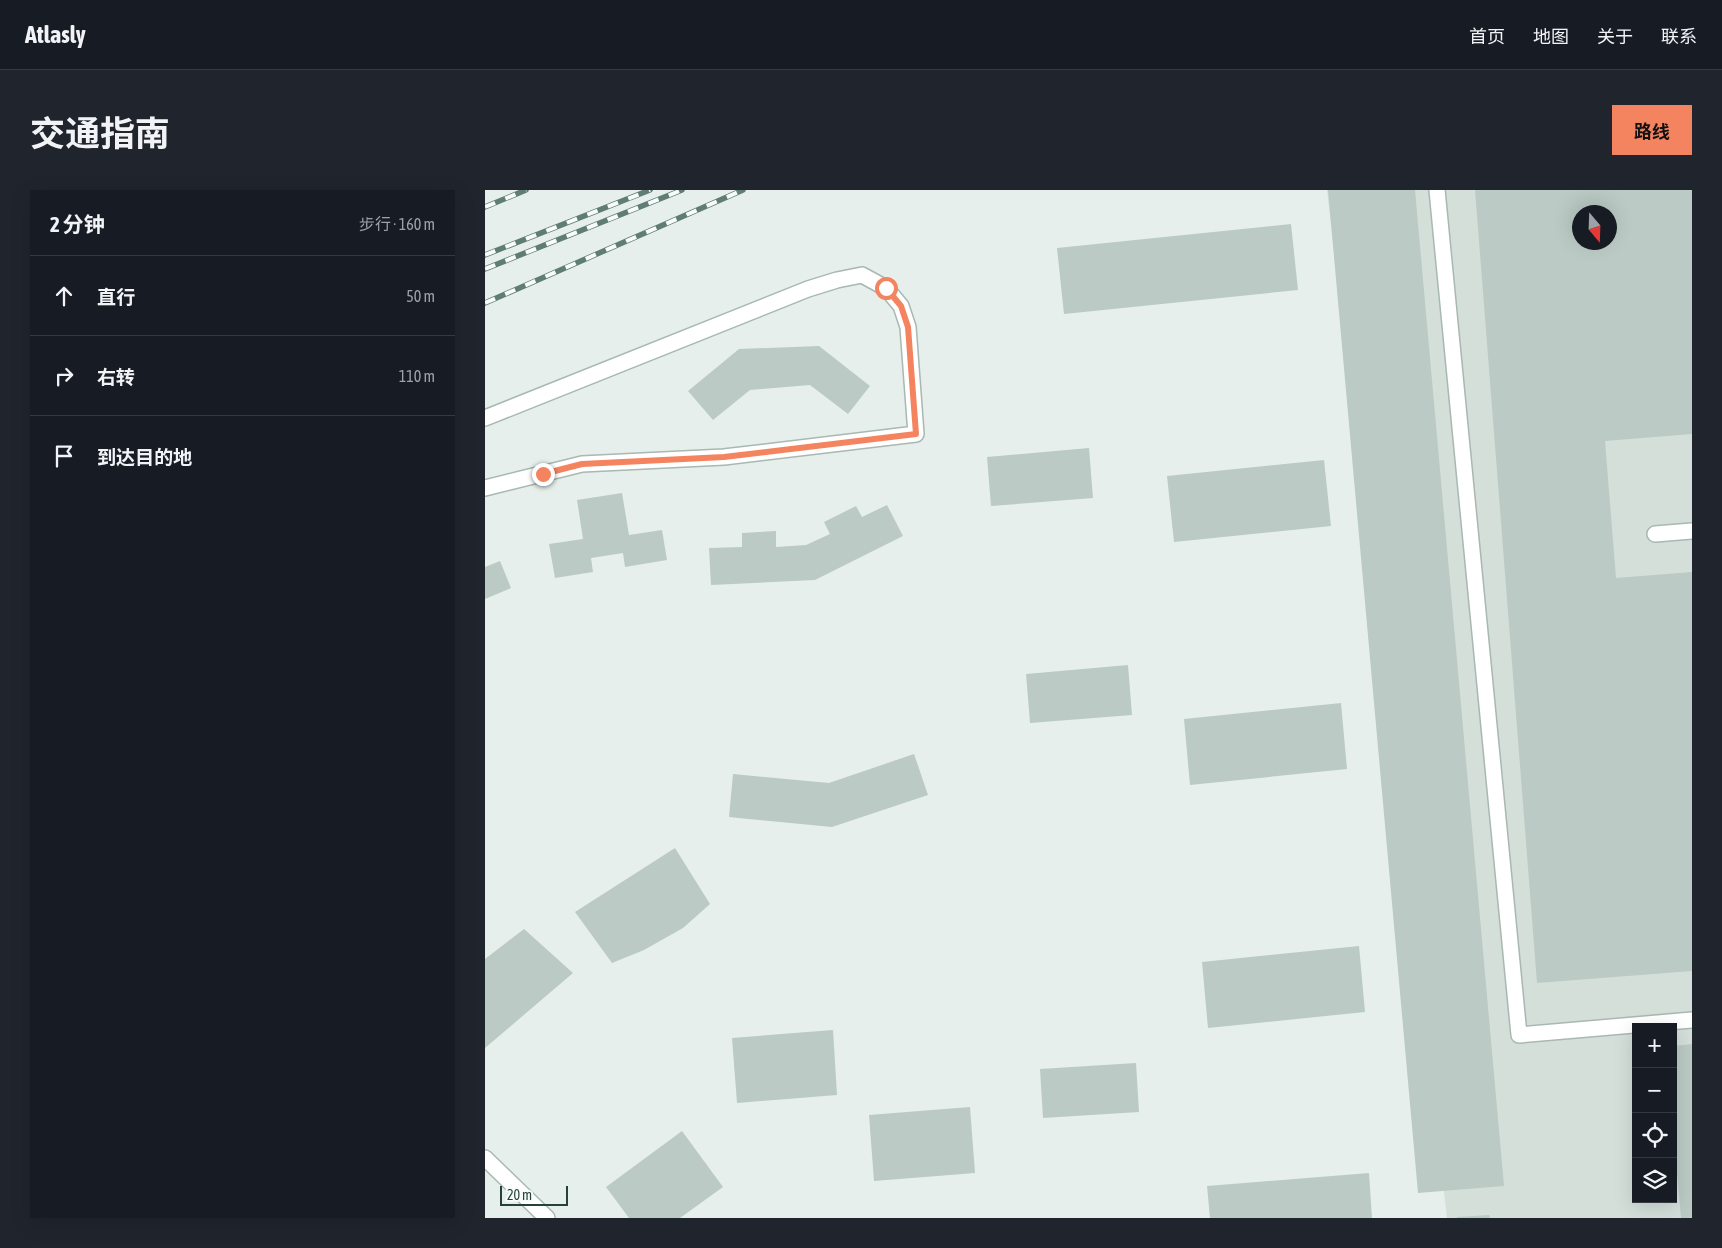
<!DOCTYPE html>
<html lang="zh">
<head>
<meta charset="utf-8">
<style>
  :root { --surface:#171b24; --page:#20242c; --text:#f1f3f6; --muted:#9ea1a6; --line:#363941; --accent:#f4845f }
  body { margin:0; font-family:"Asap Condensed","Noto Sans SC",sans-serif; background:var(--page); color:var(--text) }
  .controls { position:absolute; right:15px; bottom:15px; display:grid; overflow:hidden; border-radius:0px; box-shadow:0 5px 20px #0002 }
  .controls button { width:45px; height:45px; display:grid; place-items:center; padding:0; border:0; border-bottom:1px solid var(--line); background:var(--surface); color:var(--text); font:25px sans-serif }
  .compass { position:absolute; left:1087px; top:15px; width:45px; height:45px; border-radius:50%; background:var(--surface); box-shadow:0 5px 20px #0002; rotate:161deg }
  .scale { position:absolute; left:15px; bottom:12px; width:68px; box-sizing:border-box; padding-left:5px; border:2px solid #24423a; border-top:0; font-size:14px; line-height:18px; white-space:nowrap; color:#24423a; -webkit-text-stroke:4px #f7fbf9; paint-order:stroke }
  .stop { position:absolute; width:15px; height:15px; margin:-11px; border:4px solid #f4845f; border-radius:50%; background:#fff }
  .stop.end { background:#f4845f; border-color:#fff; box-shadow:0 1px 5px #0008 }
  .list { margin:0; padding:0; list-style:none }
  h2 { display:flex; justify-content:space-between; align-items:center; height:65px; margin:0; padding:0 20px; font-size:21px }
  h2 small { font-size:16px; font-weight:400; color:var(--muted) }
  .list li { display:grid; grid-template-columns:32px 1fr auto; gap:15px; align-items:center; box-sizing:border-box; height:80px; padding:0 20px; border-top:1px solid var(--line) }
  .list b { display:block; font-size:19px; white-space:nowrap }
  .list em { font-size:16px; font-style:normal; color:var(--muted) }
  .icon { flex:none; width:28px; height:28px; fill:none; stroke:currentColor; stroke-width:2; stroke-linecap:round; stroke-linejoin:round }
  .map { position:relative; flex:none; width:1207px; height:1028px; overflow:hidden; border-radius:0px }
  header { display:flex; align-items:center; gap:30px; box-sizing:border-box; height:70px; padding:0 25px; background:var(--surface); border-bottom:1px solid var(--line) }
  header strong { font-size:24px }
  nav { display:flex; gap:28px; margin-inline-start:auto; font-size:18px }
  .intro { display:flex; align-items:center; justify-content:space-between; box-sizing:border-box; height:120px; padding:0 30px }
  h1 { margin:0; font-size:35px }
  .button { padding:12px 22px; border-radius:0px; background:var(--accent); color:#111; font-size:18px; font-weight:700 }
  main { display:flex; gap:30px; padding:0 30px }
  aside { flex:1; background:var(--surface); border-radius:0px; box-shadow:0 5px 20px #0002 }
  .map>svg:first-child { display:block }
  .built { fill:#d4dfda; fill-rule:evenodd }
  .building { fill:#bbcac4; fill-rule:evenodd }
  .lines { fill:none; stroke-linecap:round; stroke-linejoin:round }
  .minor-casing { stroke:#a8b8b2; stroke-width:18 }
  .minor { stroke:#fff; stroke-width:15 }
  .rail-casing { stroke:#5f7d75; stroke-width:5.5 }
  .rail { stroke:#f7fbf9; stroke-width:4; stroke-dasharray:11; stroke-linecap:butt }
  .route { stroke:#f4845f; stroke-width:6 }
</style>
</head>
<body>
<header>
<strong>Atlasly</strong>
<nav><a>首页</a><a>地图</a><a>关于</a><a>联系</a></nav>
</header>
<div class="intro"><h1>交通指南</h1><a class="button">路线</a></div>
<main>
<aside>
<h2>2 分钟<small>步行 · 160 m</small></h2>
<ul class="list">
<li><svg class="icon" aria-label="ahead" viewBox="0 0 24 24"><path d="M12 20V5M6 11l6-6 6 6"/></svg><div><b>直行</b></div><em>50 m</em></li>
<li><svg class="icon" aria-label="right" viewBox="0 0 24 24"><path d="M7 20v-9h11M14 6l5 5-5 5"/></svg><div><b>右转</b></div><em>110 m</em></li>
<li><svg class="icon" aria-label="arrive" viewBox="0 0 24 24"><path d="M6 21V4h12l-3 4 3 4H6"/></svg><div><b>到达目的地</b></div></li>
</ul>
</aside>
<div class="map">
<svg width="1207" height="1028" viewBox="0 0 1207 1028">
  <rect width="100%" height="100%" fill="#e6efeb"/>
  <path class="built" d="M842,0H1207V1028H962ZM1094,22H1124V52H1094ZM1151,837H1188V1009H1151Z"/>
  <path class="building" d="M843,0H930L1019,996L933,1003Z
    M990,0H1207V244L1120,251L1131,388L1207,382V781L1052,793ZM1094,22H1124V52H1094Z
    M806,34L813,100L579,124L572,58Z
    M334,156L385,196L363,224L325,195L265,200L228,230L203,201L254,159Z
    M604,258L608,308L506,316L502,267Z
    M839,270L846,336L689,352L682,286Z
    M137,303L144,345L177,340L182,370L140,377L138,363L106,368L108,382L70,388L64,354L98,349L92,310Z
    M402,315L418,346L330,390L226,395L224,358L257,357V343L291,341V357L321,355L345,344L339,332L371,316L377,327Z
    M15,371L26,398L0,409V377Z
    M643,475L647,525L545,533L541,484Z
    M856,513L862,579L705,595L699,529Z
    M429,564L443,605L347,637L244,627L248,584L344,593Z
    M190,658L225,714L198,738L159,760L127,773L90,722Z
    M39,739L88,783L0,858V769Z
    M874,756L880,822L723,838L717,772Z
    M348,840L352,905L252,913L247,848Z
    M1207,854V1028H1196L1188,937V856Z
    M651,873L654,922L558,928L555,879Z
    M485,917L490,983L389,991L384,925Z
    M197,941L238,997L195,1028H144L121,997Z
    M884,983L887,1028H725L722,996Z
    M1004,1025L1005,1028H972V1027Z"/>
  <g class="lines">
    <g class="minor-casing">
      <path id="minor" d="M952,0L1034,845L1207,830
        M0,228L323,99L352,90L377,85L401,98L416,116L423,137L431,244L239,267L97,274L0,298
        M1170,344L1207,341
        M0,968L62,1028"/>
    </g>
    <use href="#minor" class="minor"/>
    <g class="rail-casing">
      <path id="rail" d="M0,17L41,0
        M0,65L165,0
        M0,79L197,0
        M0,113L258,0"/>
    </g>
    <use href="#rail" class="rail"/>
  </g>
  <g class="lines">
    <path class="route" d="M58,284L97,274L239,267L431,244L423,137L416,116L401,98"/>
  </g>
</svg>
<div class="controls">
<button>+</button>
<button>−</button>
<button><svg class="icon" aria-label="locate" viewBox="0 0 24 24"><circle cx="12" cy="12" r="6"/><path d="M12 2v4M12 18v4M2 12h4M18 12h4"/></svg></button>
<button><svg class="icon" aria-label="layers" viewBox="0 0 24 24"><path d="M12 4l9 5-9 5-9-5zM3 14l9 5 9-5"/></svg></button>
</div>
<svg class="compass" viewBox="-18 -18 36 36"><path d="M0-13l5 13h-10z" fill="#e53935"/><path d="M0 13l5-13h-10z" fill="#9ea1a6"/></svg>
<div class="scale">20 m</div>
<div class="stop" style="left:401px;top:98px"></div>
<div class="stop end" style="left:58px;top:284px"></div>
</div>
</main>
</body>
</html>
